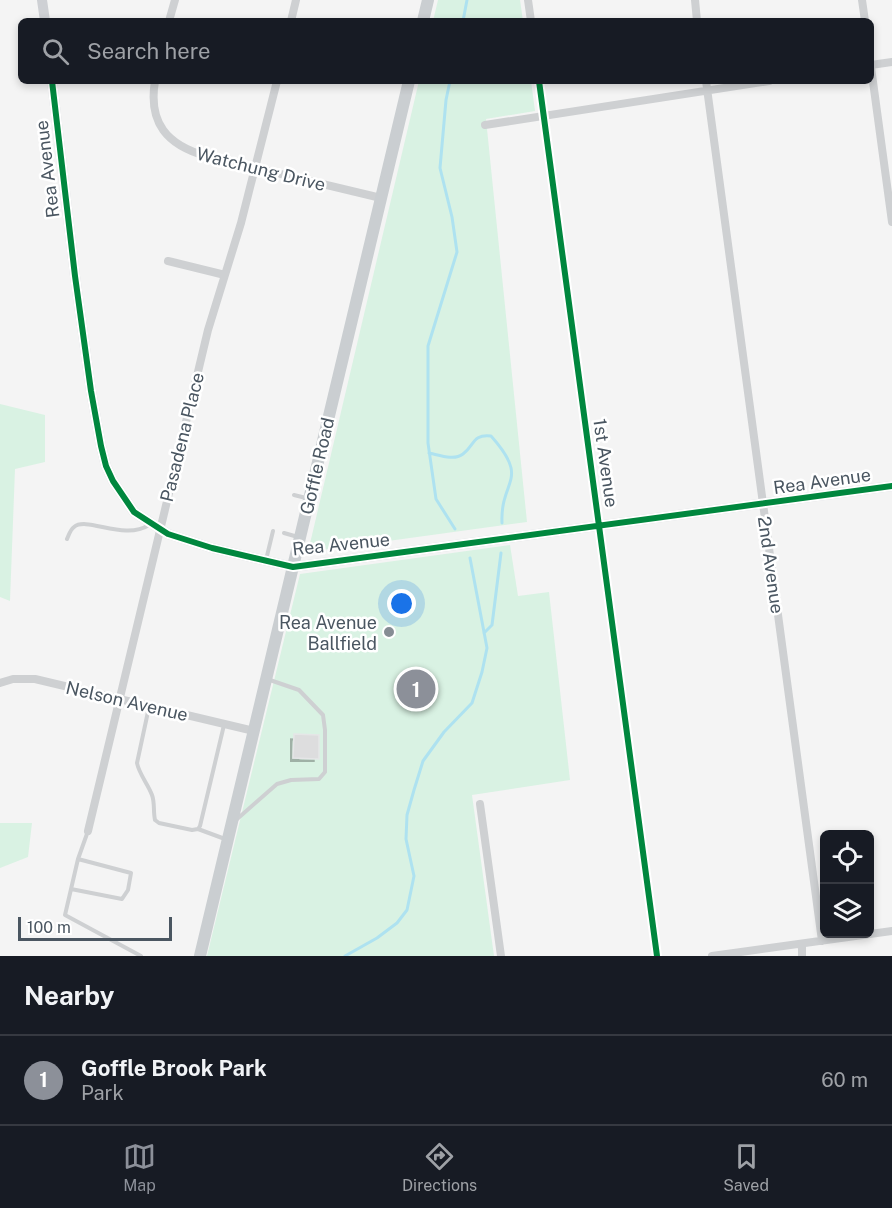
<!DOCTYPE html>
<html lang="en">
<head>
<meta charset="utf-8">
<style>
  :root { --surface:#171b24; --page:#20242c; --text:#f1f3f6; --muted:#9ea1a6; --line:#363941; --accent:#8c9099 }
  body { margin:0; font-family:"Public Sans",sans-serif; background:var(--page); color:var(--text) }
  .controls { position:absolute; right:18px; bottom:18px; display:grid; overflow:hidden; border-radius:9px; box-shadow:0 3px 9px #0003 }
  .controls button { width:54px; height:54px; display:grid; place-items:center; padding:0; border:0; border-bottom:2px solid var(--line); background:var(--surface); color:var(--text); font:30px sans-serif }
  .scale { position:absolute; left:18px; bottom:15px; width:154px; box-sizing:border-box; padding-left:6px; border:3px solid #4a5661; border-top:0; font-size:16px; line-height:21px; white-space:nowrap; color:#4a5661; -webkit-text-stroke:4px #fff; paint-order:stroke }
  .you { position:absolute; left:402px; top:604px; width:21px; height:21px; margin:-15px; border:4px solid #fff; border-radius:50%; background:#1a73e8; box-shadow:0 0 0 9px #1a73e833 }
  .badge { display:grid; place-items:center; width:39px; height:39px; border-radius:50%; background:var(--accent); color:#fff; font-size:20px; font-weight:700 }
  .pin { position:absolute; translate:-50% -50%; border:3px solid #fff; box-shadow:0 2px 6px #0006 }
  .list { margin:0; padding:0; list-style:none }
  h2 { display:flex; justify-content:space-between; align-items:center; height:78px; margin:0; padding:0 24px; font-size:26px }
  h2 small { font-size:20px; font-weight:400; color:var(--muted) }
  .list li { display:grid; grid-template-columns:39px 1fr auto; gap:18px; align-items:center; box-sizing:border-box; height:90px; padding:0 24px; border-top:2px solid var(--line) }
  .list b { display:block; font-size:22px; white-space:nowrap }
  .list p { margin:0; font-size:20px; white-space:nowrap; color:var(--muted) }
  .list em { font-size:20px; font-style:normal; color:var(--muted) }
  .icon { flex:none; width:33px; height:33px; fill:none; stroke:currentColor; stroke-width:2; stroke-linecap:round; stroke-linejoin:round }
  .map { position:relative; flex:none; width:892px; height:956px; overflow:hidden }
  .search { position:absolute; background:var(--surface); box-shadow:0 3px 9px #0003; left:18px; right:18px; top:18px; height:66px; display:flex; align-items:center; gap:15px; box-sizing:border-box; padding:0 21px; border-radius:9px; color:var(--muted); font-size:22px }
  .sheet { height:168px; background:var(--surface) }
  nav { display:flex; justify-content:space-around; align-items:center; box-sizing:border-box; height:84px; border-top:2px solid var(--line); background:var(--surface); font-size:16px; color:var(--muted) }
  nav a { display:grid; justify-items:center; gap:3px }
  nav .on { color:var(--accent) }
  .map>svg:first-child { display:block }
  .green { fill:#d9f2e3 }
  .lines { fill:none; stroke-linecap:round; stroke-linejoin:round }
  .stream { stroke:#aee2f0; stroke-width:3 }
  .building { fill:#ddddde; stroke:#e5e6e7; stroke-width:1.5; filter:url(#shadow) }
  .lane { stroke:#ced0d2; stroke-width:4 }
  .street { stroke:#ced0d2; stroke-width:8 }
  .secondary { stroke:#ced0d4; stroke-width:10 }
  .primary { stroke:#caced1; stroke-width:12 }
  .cycleway-casing { stroke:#fff; stroke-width:10 }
  .cycleway { stroke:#00873e; stroke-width:6 }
  .poi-dot { fill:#868d94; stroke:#fff; stroke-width:2 }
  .labels { text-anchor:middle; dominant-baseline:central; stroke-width:5; stroke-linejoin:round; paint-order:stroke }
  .street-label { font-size:18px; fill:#4a5661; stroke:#fff }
  .poi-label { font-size:18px; fill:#4a5661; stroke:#fff; text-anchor:end }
</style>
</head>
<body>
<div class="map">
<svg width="892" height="956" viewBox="0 0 892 956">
  <defs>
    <filter id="shadow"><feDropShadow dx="-5" dy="5" stdDeviation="0" flood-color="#0004"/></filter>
  </defs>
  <rect width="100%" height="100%" fill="#f4f4f4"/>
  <path class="green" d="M438,0H520L523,21H433Z
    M419,81H531L535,111L486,119L527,522L308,552Z
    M0,404L45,415V462L15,469L10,601L0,597Z
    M510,545L518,596L549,592L570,780L472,795L494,956H207L300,574Z
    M0,823H32L28,857L0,868Z"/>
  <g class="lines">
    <path class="stream" d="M463,21L467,0
      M450,81L446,100L440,168L452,217L457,252L428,346V443L436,499L455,529
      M429,453C439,455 454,461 463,454C475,445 472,434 491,436C531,481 500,479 502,523
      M484,633L492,625L501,553
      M345,956L377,938L397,923L407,910L414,876L406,839L407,815L414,790L423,761L444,732L472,703L482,672L487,648L470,558"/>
  </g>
  <path class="building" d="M294,734L319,735V759L293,758Z"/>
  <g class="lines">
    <path class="lane" d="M294,495L306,498
      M284,533L298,537
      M67,539C69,535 70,530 74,527C87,516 124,541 149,525
      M266,560L273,531
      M149,707L137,763C139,774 148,784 152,795C155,803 153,811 155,820L159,823L192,830L198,829L200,826L224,725
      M236,820L277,784L291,780L319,779L325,772V730L323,715L299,690L267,679
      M198,829L225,839
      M78,859L88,831
      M71,889L122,899L128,890L131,873L78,859L65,915L141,956"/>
    <path class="street" d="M528,0L531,21
      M695,0L697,21
      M862,0L865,21
      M169,21L175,0
      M291,21L296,0
      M871,65L892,62
      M871,67L892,222
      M155,81C148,123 167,145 206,156L381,198
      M539,81L657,956
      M706,81L822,941
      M485,125L769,81
      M168,261L225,275
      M0,683L13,679H35L254,731
      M480,804L501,956
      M88,831L208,330L241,223L277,81
      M802,944V956
      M712,956L892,931"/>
    <path class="secondary" d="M42,0L45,21
      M52,81L75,276L91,391L101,446L106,466L113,481L134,512L168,534L212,548L293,567L892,486"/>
    <path class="primary" d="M423,21L428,0
      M200,956L409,81"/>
    <g class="cycleway-casing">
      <path id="cycleway" d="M52,81L75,276L91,391L101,446L106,466L113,481L134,512L168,534L212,548L293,567L892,486
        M539,81L657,956"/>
    </g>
    <use href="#cycleway" class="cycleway"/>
  </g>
  <circle class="poi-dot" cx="389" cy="632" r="6"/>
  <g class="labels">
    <g class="street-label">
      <text transform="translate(47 169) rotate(-97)">Rea Avenue</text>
      <text transform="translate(261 169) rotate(14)">Watchung Drive</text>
      <text transform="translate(182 437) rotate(-76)">Pasadena Place</text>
      <text transform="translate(606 463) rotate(82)">1st Avenue</text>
      <text transform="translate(317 466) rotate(-77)">Goffle Road</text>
      <text transform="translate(822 481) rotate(-8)">Rea Avenue</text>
      <text transform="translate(341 544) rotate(-6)">Rea Avenue</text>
      <text transform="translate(771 565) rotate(82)">2nd Avenue</text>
      <text transform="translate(127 701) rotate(13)">Nelson Avenue</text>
    </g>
    <g class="poi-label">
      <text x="377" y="622">Rea Avenue<tspan x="377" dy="21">Ballfield</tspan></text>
    </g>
  </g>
</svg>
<div class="controls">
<button><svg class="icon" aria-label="locate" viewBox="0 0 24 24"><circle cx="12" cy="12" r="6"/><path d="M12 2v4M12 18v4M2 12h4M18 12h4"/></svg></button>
<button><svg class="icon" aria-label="layers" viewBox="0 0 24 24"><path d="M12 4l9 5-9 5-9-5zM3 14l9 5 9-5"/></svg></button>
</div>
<div class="scale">100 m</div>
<div class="you"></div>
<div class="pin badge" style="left:416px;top:689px">1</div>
<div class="search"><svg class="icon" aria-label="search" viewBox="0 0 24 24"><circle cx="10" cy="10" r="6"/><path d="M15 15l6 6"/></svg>Search here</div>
</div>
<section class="sheet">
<h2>Nearby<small></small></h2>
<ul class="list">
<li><span class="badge">1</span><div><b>Goffle Brook Park</b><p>Park</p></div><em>60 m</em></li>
</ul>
</section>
<nav>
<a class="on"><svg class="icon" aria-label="map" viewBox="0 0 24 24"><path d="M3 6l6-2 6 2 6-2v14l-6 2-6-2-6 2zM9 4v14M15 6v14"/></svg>Map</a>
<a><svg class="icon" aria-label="directions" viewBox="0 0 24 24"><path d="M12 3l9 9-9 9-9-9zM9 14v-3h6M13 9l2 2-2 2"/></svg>Directions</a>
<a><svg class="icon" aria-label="saved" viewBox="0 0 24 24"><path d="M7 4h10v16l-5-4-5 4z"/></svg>Saved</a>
</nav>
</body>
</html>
